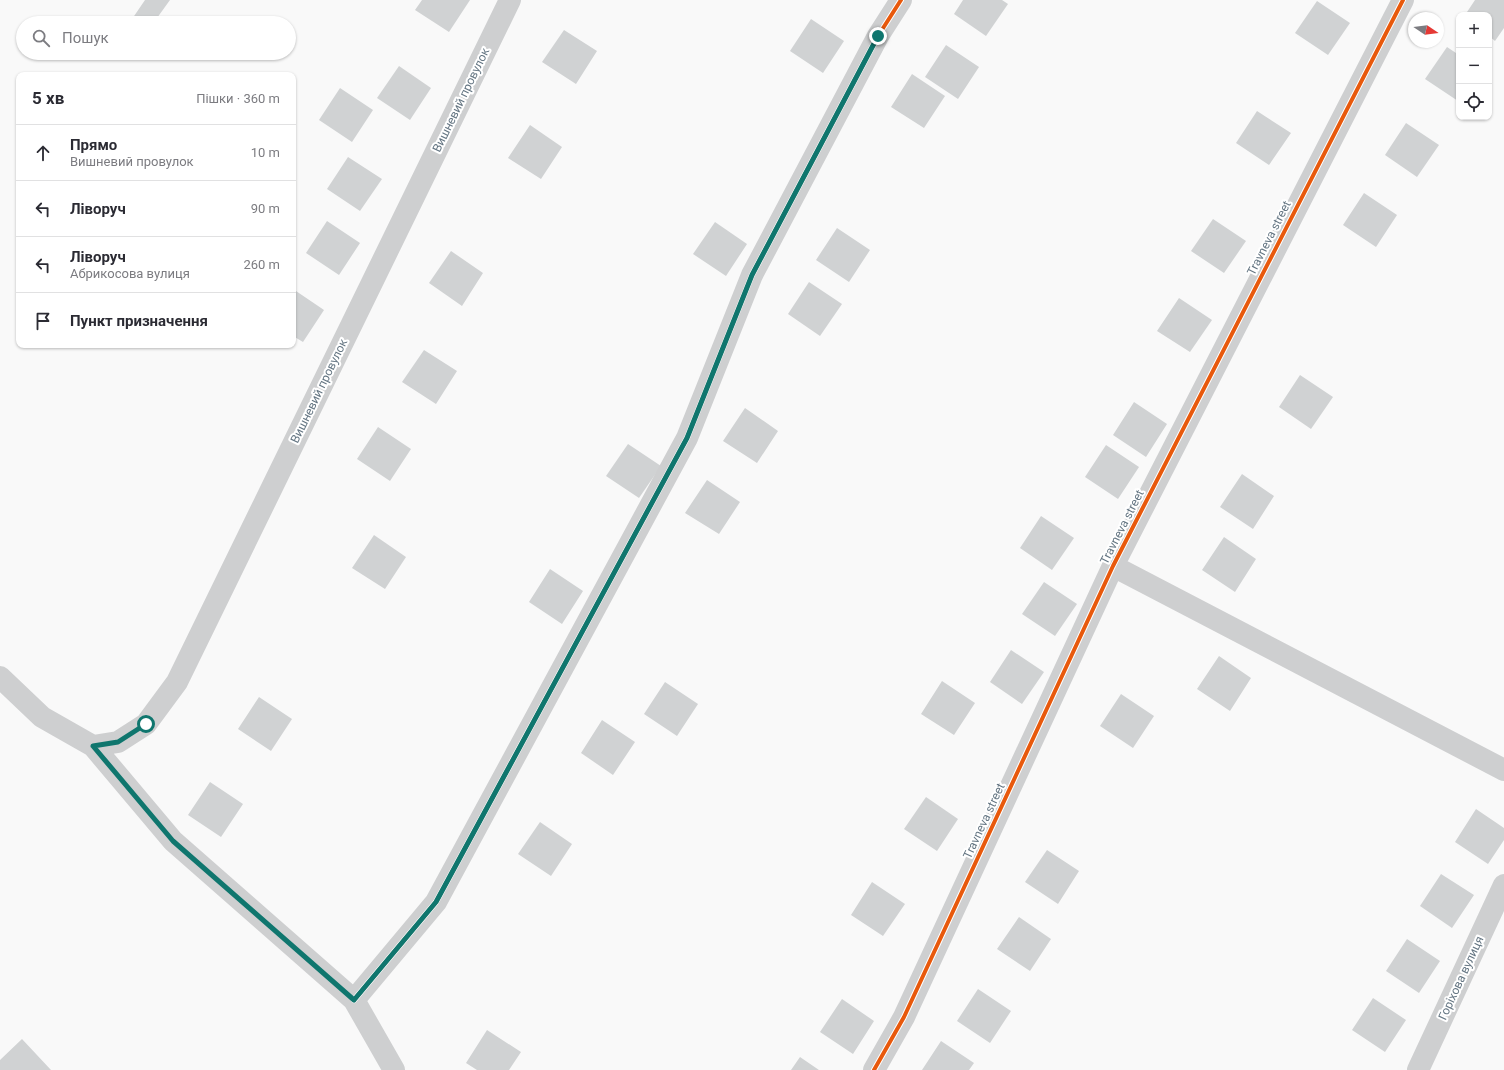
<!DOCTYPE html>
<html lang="uk">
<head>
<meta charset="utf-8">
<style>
  :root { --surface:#fff; --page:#f2f2f3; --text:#2b2b33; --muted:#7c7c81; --line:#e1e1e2 }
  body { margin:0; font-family:Roboto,sans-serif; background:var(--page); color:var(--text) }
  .controls { position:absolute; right:12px; top:12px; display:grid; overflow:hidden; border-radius:8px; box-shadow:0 1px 3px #0004 }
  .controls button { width:36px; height:36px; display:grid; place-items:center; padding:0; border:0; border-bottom:1px solid var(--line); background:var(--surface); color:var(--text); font:20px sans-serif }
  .compass { position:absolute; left:1408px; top:12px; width:36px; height:36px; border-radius:50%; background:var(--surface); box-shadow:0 1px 3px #0004; rotate:103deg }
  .stop { position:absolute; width:12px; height:12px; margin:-9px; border:3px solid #0f766e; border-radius:50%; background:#fff }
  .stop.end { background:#0f766e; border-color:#fff; box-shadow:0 1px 4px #0008 }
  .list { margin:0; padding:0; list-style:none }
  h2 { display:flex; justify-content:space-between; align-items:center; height:52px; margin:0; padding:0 16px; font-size:17px }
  h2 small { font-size:13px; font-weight:400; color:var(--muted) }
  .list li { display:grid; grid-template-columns:26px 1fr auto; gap:12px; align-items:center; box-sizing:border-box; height:56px; padding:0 16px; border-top:1px solid var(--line) }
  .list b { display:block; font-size:15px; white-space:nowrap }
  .list p { margin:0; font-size:13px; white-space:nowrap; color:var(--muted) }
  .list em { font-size:13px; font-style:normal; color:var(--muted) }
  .icon { flex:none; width:22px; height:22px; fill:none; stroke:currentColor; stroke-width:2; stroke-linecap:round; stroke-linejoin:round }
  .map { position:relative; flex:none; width:1504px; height:1070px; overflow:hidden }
  .search { position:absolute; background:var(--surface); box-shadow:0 1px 3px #0004; left:16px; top:16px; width:280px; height:44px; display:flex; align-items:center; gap:10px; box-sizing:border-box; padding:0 14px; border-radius:22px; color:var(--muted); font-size:15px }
  .panel { position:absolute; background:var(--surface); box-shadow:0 1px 3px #0004; left:16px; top:72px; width:280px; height:276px; border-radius:8px }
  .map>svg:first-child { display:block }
  .building { fill:#d0d2d3 }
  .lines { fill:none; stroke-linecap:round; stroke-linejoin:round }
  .street { stroke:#cecfd0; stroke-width:22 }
  .cycleway-casing { stroke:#fff; stroke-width:6 }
  .cycleway { stroke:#e8590c; stroke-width:4 }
  .route { stroke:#0f766e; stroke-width:5 }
  .labels { text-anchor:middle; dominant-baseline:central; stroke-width:4; stroke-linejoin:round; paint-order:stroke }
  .street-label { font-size:12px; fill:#657683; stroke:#fff }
</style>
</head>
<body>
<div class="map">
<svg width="1504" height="1070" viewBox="0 0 1504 1070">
  <rect width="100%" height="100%" fill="#f9f9f9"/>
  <path class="building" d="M145,0H170L157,18L163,23L130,22Z
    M422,0H470L449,32L415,10Z
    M963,0H1002L1008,4L986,36L954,14Z
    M1475,0H1504V28L1495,41L1489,36V15H1465Z
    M1317,1L1350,23L1328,55L1295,33Z
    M811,19L844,41L823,73L790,51Z
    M564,30L597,51L576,84L542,62Z
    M946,45L979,67L958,99L925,77Z
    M1447,47L1459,55L1458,101L1425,79Z
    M399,66L431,88L410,120L377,98Z
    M912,74L945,96L924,128L891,107Z
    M340,88L373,110L352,142L319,120Z
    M1257,111L1291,133L1269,165L1236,143Z
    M1406,123L1439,145L1417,177L1385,155Z
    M530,125L562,147L541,179L508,158Z
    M348,157L382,179L360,211L327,189Z
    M1364,193L1397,215L1376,247L1343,225Z
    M1213,219L1246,241L1224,273L1191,251Z
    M327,221L360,243L339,275L306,253Z
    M715,222L747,244L726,276L693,254Z
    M837,228L870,250L849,282L816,260Z
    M451,251L483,273L462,306L429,283Z
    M809,282L842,304L820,336L788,314Z
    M293,289L324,310L303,342L293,336Z
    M1179,298L1212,320L1190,352L1157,331Z
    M424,350L457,371L436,404L402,382Z
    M1300,375L1333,397L1311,429L1279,407Z
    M1134,402L1167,424L1146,457L1113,435Z
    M745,408L778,431L757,463L723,441Z
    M378,427L411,449L390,481L357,459Z
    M628,444L661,466L639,498L606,476Z
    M1106,445L1139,467L1118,499L1085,477Z
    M1242,474L1274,496L1253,529L1220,507Z
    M707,480L740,502L719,534L685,513Z
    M1041,516L1074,538L1052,570L1020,548Z
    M374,535L406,557L385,589L352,568Z
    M1224,537L1256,559L1235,592L1202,570Z
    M550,569L583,591L562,624L529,602Z
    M1044,582L1077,604L1055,636L1022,614Z
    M1011,650L1044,672L1022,704L990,682Z
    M1219,656L1251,678L1230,711L1197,689Z
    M942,681L975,703L954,735L921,714Z
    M665,682L698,704L677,736L644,714Z
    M1121,694L1154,716L1133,748L1100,726Z
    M259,697L292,719L271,751L238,729Z
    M602,720L635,742L613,775L581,753Z
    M210,782L243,804L221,837L188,815Z
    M926,797L958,819L937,851L904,829Z
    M1476,809L1504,828V840L1488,864L1455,842Z
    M540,822L572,844L551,876L518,854Z
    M1047,850L1079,871L1058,904L1025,882Z
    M1441,874L1474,895L1452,928L1420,906Z
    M872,882L905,904L883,936L851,915Z
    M1019,917L1051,939L1030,971L997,949Z
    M1407,939L1440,961L1419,993L1386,971Z
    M978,989L1011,1011L990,1043L957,1021Z
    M1373,998L1406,1020L1385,1052L1352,1030Z
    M842,999L874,1021L853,1054L820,1032Z
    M487,1030L521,1052L509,1070H477L466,1063Z
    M22,1039L51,1070H0V1060Z
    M941,1041L974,1063L969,1070H922Z
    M800,1057L819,1070H791Z"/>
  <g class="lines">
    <path class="street" d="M1113,566L1504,770
      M0,677L42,717L93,746L173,841L354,1000L394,1070
      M93,746L118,742L146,724L177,682L510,0
      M354,1000L436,902L687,438L752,275L878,36L901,0
      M874,1070L904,1017L1113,566L1403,0
      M1418,1070L1504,885"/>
    <g class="cycleway-casing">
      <path id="cycleway" d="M354,1000L436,902L687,438L752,275L878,36L901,0
        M874,1070L904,1017L1113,566L1403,0"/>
    </g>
    <use href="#cycleway" class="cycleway"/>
  </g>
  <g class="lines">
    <path class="route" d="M146,724L118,742L93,746L173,841L354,1000L436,902L687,438L752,275L878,36"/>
  </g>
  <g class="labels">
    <g class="street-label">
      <text transform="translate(461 100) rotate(-64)">Вишневий провулок</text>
      <text transform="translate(1269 238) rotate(-63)">Travneva street</text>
      <text transform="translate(319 391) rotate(-64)">Вишневий провулок</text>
      <text transform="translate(1122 527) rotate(-63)">Travneva street</text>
      <text transform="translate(984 821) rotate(-65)">Travneva street</text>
      <text transform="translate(1461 978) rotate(-65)">Горіхова вулиця</text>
    </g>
  </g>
</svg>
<div class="controls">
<button>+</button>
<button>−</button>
<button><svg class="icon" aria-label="locate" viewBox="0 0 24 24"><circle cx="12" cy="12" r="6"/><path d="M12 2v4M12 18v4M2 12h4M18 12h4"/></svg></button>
</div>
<svg class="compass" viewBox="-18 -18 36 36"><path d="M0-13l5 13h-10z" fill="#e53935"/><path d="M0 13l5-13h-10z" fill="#7c7c81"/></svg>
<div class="stop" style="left:146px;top:724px"></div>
<div class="stop end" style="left:878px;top:36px"></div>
<div class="search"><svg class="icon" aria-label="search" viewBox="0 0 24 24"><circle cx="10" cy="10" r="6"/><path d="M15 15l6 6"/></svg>Пошук</div>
<section class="panel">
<h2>5 хв<small>Пішки · 360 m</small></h2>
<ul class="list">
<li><svg class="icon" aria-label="ahead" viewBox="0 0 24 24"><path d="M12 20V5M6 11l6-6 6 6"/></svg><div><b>Прямо</b><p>Вишневий провулок</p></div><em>10 m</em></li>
<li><svg class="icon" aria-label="left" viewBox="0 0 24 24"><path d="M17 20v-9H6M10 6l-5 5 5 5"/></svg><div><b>Ліворуч</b></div><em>90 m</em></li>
<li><svg class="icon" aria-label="left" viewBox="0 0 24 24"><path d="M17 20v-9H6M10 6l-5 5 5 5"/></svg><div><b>Ліворуч</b><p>Абрикосова вулиця</p></div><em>260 m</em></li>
<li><svg class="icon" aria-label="arrive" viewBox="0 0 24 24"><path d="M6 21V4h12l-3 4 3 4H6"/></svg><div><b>Пункт призначення</b></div></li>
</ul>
</section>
</div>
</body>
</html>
